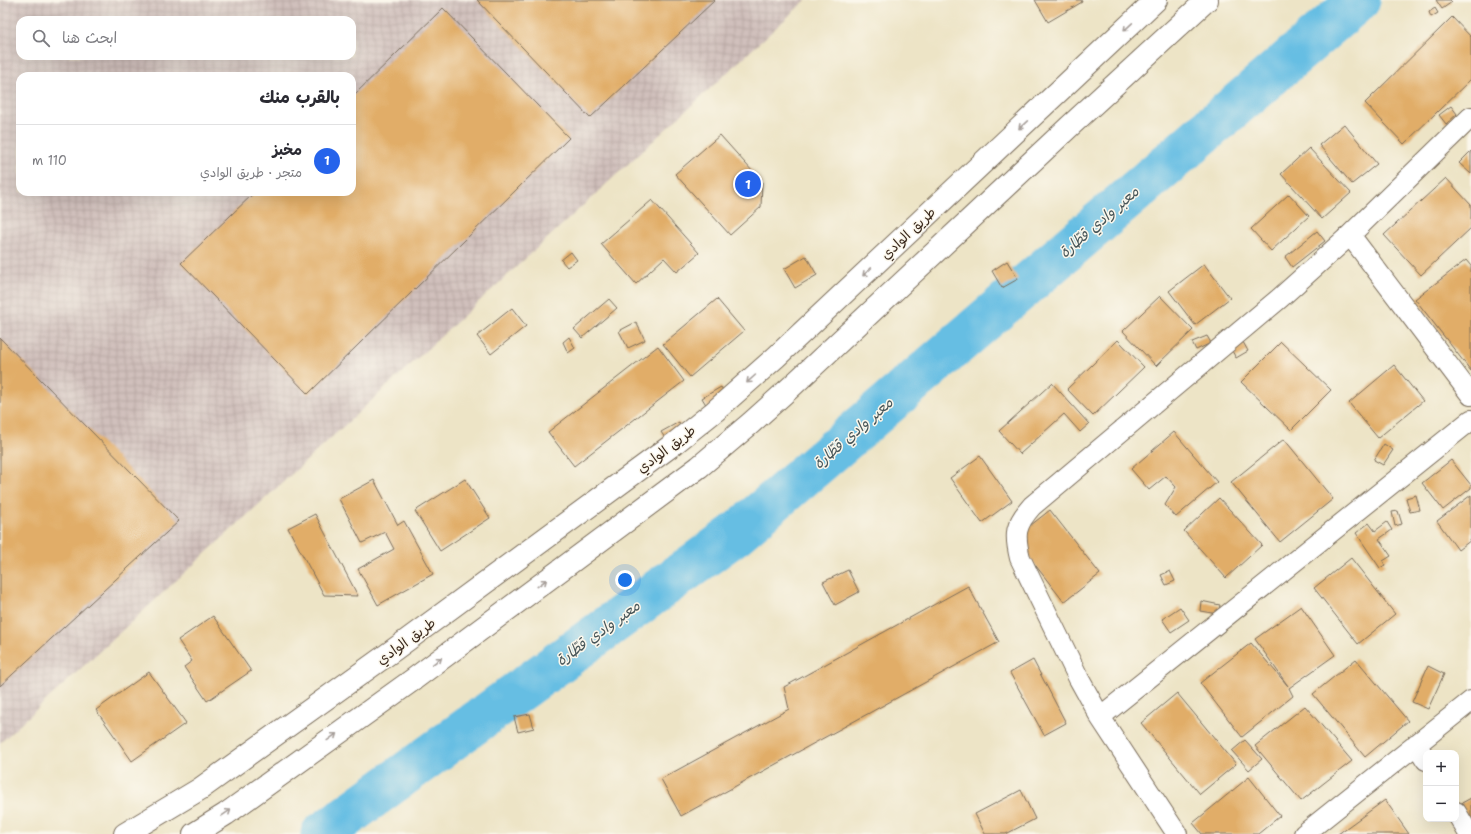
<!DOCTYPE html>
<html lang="ar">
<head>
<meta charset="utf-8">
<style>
  :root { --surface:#fff; --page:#f2f2f3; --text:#2b2b33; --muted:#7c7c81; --line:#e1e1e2; --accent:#2563eb }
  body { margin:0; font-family:"Shantell Sans","Playpen Sans Arabic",sans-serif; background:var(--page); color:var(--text); direction:rtl }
  .controls { position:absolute; right:12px; bottom:12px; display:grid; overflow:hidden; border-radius:8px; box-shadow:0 4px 16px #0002 }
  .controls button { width:36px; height:36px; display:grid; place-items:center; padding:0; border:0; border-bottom:1px solid var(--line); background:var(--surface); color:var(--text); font:20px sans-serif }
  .you { position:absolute; left:625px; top:580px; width:14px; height:14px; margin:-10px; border:3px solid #fff; border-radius:50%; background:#1a73e8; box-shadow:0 0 0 6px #1a73e833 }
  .badge { display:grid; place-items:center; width:26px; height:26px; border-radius:50%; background:var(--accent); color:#fff; font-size:13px; font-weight:700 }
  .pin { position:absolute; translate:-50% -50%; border:2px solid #fff; box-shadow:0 1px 4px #0006 }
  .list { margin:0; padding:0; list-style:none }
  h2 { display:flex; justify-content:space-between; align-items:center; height:52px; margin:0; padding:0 16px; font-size:17px }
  h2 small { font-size:13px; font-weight:400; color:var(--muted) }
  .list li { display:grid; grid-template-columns:26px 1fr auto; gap:12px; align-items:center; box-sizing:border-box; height:72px; padding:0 16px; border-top:1px solid var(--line) }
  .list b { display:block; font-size:15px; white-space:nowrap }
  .list p { margin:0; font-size:13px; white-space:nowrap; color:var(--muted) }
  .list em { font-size:13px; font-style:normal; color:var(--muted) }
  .icon { flex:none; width:22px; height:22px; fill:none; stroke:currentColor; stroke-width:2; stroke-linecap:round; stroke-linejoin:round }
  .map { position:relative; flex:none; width:1471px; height:834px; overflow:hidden; direction:ltr }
  .search { position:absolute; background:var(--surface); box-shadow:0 4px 16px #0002; left:16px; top:16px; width:340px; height:44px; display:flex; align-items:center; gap:10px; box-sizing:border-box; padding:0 14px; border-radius:12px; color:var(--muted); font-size:15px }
  .panel { position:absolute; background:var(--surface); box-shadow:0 4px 16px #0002; left:16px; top:72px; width:340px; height:124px; border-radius:12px; direction:rtl }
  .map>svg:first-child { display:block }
  .industrial { fill:url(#industrial-grid); fill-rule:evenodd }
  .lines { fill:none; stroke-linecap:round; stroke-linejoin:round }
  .river { stroke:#66bee3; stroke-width:43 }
  .building { fill:#e1ad67 }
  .minor-casing { stroke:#796b59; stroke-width:22 }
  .secondary-casing { stroke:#796b59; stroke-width:24 }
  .minor { stroke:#fff; stroke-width:20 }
  .secondary { stroke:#fff; stroke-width:22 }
  .oneway { stroke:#a79f9a }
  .labels { text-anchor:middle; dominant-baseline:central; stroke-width:3; stroke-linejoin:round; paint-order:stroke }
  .street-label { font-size:14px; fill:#3b2a1e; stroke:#fbf7ec }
  .water-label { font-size:15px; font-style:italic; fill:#485659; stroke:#fbf7ec }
</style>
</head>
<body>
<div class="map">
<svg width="1471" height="834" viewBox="0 0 1471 834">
  <defs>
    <pattern id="industrial-grid" width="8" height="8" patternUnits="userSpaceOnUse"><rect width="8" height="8" fill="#d0c0bc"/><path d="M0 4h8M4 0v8" fill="none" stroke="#b4a5a1"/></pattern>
  </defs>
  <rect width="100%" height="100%" fill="#fbf7ec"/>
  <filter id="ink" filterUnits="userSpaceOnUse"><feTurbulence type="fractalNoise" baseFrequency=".025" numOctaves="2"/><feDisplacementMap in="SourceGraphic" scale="8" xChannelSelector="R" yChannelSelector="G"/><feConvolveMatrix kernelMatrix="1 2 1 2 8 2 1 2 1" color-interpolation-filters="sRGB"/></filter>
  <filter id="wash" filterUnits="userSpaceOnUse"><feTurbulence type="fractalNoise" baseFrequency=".012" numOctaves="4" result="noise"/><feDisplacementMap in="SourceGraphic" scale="16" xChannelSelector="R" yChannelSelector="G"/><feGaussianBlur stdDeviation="0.9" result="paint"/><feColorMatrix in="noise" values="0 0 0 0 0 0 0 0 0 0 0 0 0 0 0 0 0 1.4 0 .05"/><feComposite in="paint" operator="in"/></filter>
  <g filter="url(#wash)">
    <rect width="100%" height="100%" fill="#ede4c6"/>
    <path class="industrial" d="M0,0H806L0,743ZM20,20H352V56H20ZM20,76H352V192H20Z"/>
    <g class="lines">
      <path class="river" d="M322,834L737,533L1359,0"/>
    </g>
    <g id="blocks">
      <path class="building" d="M477,0H715L590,118Z
        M1035,0H1081L1082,2L1048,22Z
        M1436,0H1450L1452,2L1442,9Z
        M443,8L569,138L308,394L181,263L255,192H352V97Z
        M1435,8L1438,13L1431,17L1429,12Z
        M1452,17L1471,37V79L1404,144L1365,103Z
        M1451,106L1457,114L1446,124L1439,115Z
        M1344,124L1377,164L1352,184L1319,145Z
        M720,135L762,182L761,207L730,235L675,174Z
        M1309,148L1351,193L1322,219L1281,174Z
        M1471,151V174L1459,163Z
        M1446,178L1471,205V228L1421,275L1384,235Z
        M1289,194L1309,216L1271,251L1251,229Z
        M652,200L699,253L677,272L664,258L636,284L601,244Z
        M1317,231L1325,241L1292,267L1285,257Z
        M571,252L577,260L567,267L561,260Z
        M806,256L817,275L795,288L784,269Z
        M1466,260L1471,266V371L1415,299Z
        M1007,261L1018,279L1002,288L992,271Z
        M1204,264L1230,298L1195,325L1169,291Z
        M1160,296L1193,330L1156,366L1123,331Z
        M609,299L617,308L582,338L574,329Z
        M717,299L744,331L690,377L663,344Z
        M512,308L526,326L491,354L477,336Z
        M636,322L645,340L628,348L619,331Z
        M1207,336L1211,343L1196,350L1192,342Z
        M569,337L575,348L568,353L563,342Z
        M0,338L179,521L0,686Z
        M1118,340L1144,367L1093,416L1067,389Z
        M1243,342L1248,351L1236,358L1231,349Z
        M1281,342L1331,390L1291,430L1241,382Z
        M658,346L684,381L574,466L548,432Z
        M1394,365L1423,401L1378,438L1349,403Z
        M1052,383L1089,424L1080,432L1064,414L1020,454L999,431Z
        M721,387L727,397L708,408L702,398Z
        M679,422L684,431L667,441L661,432Z
        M1174,432L1217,482L1176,517L1165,505L1176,487L1166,476L1149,490L1131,469Z
        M1284,439L1333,499L1280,542L1231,482Z
        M1384,444L1393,450L1383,465L1374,460Z
        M980,456L1012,501L982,523L950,478Z
        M1451,460L1471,485V488L1443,510L1422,483Z
        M465,479L490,518L440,551L415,511Z
        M374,480L398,525L404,521L433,574L378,605L358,569L394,549L385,532L362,543L339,499Z
        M1416,495L1420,510L1410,512L1406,498Z
        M1471,495V540L1458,550L1437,521Z
        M1219,498L1262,545L1226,578L1184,531Z
        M1050,510L1100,574L1064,602L1022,548L1026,529Z
        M1398,511L1402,524L1395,526L1392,512Z
        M315,514L358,596L324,595L288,528Z
        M1387,522L1392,530L1379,539L1391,556L1383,561L1385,565L1380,568L1356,533L1369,523L1375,531Z
        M1351,558L1395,614L1358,644L1314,588Z
        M848,570L859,592L835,605L823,582Z
        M1170,571L1175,581L1166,585L1161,575Z
        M968,586L999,642L681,816L661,779L789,709L784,687Z
        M1201,601L1220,605L1218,614L1200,611Z
        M1301,606L1335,655L1289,688L1293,696L1242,737L1200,683L1251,643L1288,686L1255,639Z
        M1180,607L1189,620L1171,632L1162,619Z
        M213,616L251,671L207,701L184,667L192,661L178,640Z
        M1356,659L1408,721L1365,757L1313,694Z
        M1033,660L1066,723L1044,735L1010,673Z
        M1428,666L1444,674L1428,709L1412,702Z
        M149,672L186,723L132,761L96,710Z
        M1177,693L1236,764L1200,794L1141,723Z
        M1305,706L1352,761L1301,801L1255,746Z
        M530,714L534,728L518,732L514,717Z
        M1245,740L1262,759L1249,770L1232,751Z
        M1249,777L1280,816L1258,834H1202L1193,823Z
        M1021,790L1035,819L1006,834H985L975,814Z
        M1471,798V823L1460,804Z
        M1385,800L1409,834H1338Z"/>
    </g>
  </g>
  <g filter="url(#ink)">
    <use href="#blocks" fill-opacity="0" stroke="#796b59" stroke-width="1"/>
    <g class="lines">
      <g class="minor-casing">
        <path id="minor" d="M1350,235L1471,395
          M1100,717L1471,420
          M1416,744L1426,760
          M1456,812L1469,834
          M1177,834L1100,717L1079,679L1020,558C1014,534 1015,525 1032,506L1280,298L1350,235L1471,117
          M1304,834L1471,701"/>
      </g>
      <g class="secondary-casing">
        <path id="secondary" d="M125,834L200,789L395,649L675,443L715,411L776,357L1156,0
          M194,834L226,814L414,679L699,467L751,423L791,387L1070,126L1207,0"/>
      </g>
      <use href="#minor" class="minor"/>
      <use href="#secondary" class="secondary"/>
    </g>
    <defs><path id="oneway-shaft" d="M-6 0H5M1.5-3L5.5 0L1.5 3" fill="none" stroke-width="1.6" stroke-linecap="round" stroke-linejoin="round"/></defs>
    <g class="oneway">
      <use href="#oneway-shaft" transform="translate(1128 27) rotate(137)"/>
      <use href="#oneway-shaft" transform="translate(1023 125) rotate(137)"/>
      <use href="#oneway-shaft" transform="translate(867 272) rotate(137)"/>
      <use href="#oneway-shaft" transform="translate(751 379) rotate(138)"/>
      <use href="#oneway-shaft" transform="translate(542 583) rotate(-37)"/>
      <use href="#oneway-shaft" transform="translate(437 661) rotate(-37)"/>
      <use href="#oneway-shaft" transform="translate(332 737) rotate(-36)"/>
      <use href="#oneway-shaft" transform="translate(226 813) rotate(-34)"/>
    </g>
  </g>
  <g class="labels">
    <g class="street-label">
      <text transform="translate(908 233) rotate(-43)">طريق الوادي</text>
      <text transform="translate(666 449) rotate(-37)">طريق الوادي</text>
      <text transform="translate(406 641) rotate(-36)">طريق الوادي</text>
    </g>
    <g class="water-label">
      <text transform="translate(1099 222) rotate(-41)">معبر وادي قطّارة</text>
      <text transform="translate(853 433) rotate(-41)">معبر وادي قطّارة</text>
      <text transform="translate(598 633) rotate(-36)">معبر وادي قطّارة</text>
    </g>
  </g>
</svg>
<div class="controls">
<button>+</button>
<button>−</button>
</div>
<div class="you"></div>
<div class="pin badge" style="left:748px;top:184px">1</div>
<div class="search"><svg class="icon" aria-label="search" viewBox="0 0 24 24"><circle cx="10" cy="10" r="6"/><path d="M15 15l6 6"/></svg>ابحث هنا</div>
<section class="panel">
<h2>بالقرب منك<small></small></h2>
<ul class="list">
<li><span class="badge">1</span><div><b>مخبز</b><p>متجر · طريق الوادي</p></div><em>110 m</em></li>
</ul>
</section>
</div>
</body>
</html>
